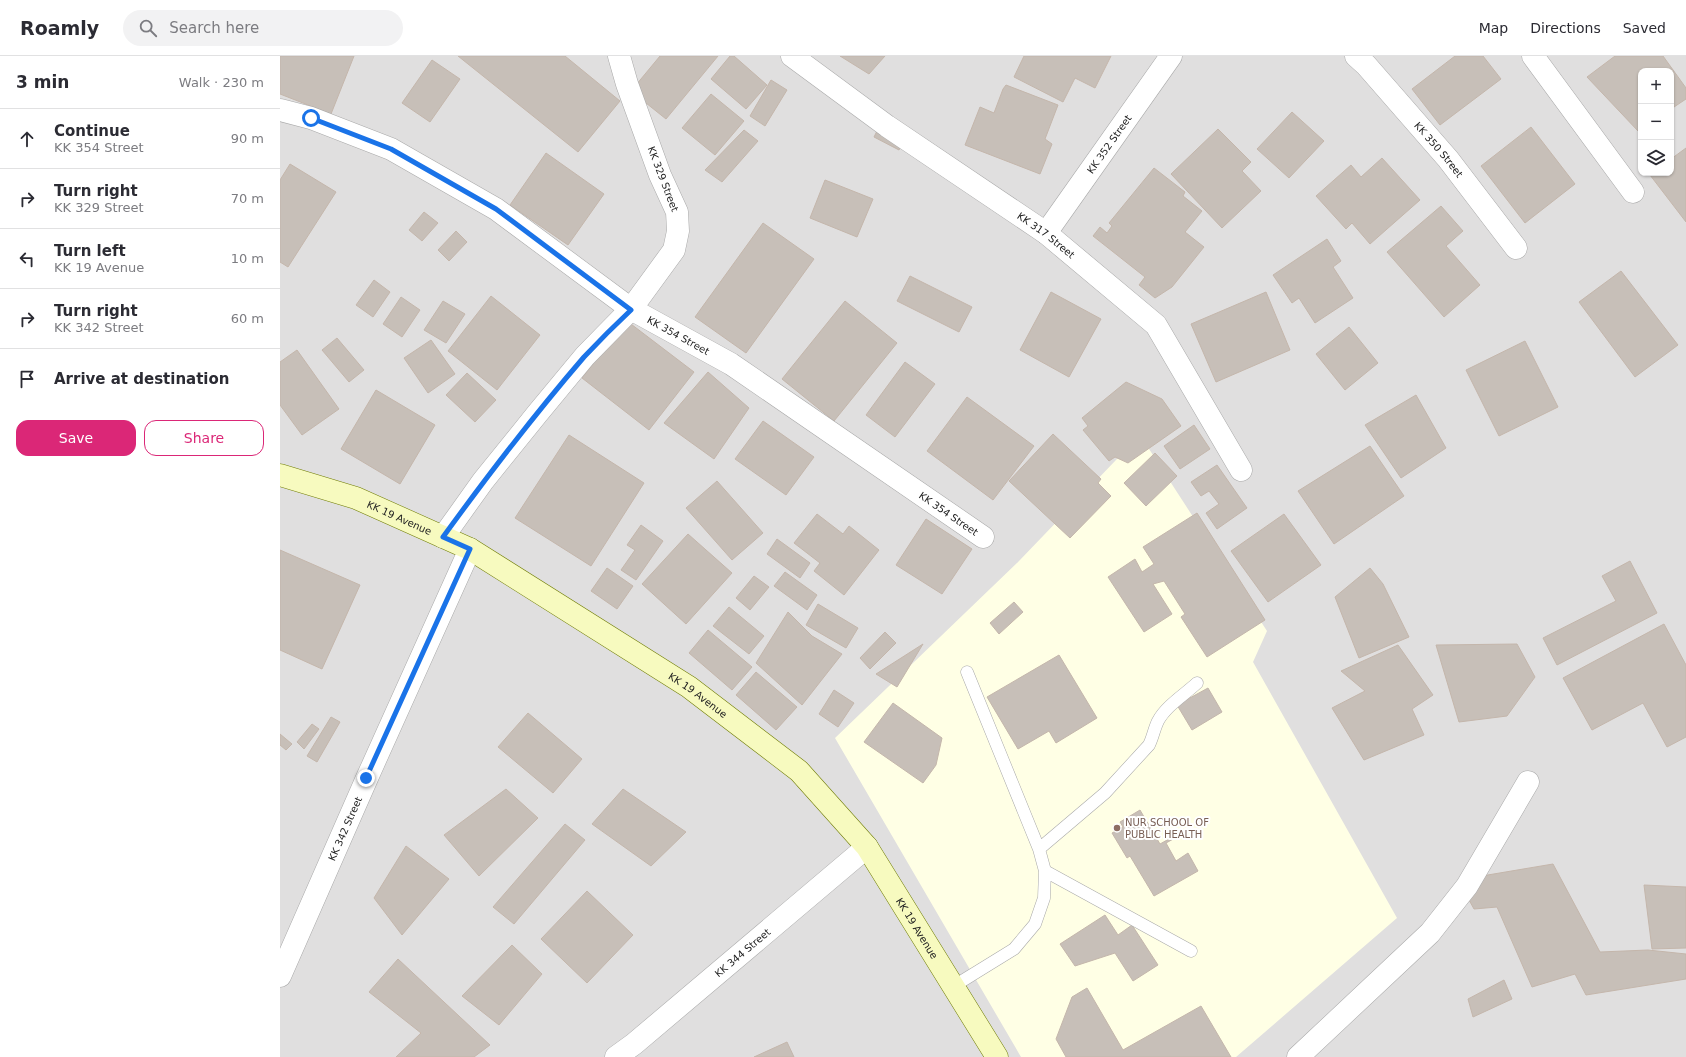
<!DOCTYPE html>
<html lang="en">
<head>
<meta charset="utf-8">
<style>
  :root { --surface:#fff; --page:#f2f2f3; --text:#2b2b33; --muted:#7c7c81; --line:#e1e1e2; --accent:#db2777 }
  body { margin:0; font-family:"DejaVu Sans",sans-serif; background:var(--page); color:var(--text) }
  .controls { position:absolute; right:12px; top:12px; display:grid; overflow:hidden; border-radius:8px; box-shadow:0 1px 3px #0004 }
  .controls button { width:36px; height:36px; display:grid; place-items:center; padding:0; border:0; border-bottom:1px solid var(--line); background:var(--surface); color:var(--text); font:20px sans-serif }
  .stop { position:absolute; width:12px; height:12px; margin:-9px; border:3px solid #1a73e8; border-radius:50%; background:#fff }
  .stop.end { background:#1a73e8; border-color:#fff; box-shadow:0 1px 4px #0008 }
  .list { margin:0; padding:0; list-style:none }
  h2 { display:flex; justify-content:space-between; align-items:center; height:52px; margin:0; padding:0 16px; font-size:17px }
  h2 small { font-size:13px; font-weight:400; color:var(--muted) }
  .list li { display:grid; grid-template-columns:26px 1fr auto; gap:12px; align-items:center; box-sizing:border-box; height:60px; padding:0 16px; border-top:1px solid var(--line) }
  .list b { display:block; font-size:15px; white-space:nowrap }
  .list p { margin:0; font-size:13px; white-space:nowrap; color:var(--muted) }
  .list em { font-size:13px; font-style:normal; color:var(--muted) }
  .actions { display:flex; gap:8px; padding:12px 16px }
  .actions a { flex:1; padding:9px 0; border:1px solid var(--accent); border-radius:12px; text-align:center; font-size:14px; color:var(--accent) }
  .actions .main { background:var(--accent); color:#fff }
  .icon { flex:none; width:22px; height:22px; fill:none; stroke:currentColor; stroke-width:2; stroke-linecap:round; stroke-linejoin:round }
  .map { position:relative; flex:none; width:1406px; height:1001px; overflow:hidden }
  header { display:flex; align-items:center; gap:24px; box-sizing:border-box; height:56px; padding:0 20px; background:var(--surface); border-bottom:1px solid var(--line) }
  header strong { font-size:19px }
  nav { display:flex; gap:22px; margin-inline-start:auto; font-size:14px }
  .search { width:280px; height:36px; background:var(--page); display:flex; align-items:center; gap:10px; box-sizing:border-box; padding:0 14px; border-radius:22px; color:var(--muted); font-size:15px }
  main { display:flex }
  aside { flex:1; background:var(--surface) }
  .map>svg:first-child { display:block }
  .residential { fill:#e0dfdf; fill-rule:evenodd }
  .education { fill:#ffffe5 }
  .building { fill:#c7bfb8; stroke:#c4b6ab }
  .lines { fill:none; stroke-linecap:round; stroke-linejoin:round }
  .lane-casing { stroke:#a9a9a9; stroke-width:13 }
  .street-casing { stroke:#a9a9a9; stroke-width:23 }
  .secondary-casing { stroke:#707d05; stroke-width:23 }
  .lane { stroke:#fff; stroke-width:12 }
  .street { stroke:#fff; stroke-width:22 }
  .secondary { stroke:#f7fabf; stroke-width:22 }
  .route { stroke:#1a73e8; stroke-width:5 }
  .education-dot { fill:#8d6e63; stroke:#fff; stroke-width:1.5 }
  .labels { text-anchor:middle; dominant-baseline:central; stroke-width:4; stroke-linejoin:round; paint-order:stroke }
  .street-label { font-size:10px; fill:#222; stroke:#fff }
  .education-label { font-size:10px; fill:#785e54; stroke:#fff; text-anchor:start }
</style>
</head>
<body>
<header>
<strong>Roamly</strong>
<div class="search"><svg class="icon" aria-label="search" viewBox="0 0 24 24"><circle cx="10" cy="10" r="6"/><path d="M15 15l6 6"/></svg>Search here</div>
<nav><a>Map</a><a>Directions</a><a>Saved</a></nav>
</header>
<main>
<aside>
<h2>3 min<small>Walk · 230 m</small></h2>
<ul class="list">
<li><svg class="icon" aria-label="ahead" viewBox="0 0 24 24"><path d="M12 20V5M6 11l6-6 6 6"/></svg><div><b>Continue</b><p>KK 354 Street</p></div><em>90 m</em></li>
<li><svg class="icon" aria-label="right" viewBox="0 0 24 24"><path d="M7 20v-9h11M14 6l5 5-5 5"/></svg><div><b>Turn right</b><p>KK 329 Street</p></div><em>70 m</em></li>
<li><svg class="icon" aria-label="left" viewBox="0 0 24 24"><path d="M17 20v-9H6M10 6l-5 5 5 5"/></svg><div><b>Turn left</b><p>KK 19 Avenue</p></div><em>10 m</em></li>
<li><svg class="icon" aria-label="right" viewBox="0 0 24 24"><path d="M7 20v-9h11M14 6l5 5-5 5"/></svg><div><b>Turn right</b><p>KK 342 Street</p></div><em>60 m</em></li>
<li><svg class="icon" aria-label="arrive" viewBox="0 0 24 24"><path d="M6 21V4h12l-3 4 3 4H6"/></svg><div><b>Arrive at destination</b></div></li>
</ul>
<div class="actions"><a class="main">Save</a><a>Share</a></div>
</aside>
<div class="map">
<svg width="1406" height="1001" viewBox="0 0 1406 1001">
  <rect width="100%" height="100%" fill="#f2efe9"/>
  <path class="residential" d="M0,0H1406V1001H0ZM1361,15H1391V117H1361Z"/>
  <path class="education" d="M860,379L987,575L973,606L1117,862L956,1001H741L555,682L739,505Z"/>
  <path class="building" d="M0,0H74L51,58L0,38Z
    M178,0H285L340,45L298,96Z
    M380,0H438L386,63L351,35Z
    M450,0H454L487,29L466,53L431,23Z
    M560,0H605L589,18Z
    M744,0H831L815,32L795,22L783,46L734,21Z
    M1175,0H1203L1221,23L1160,69L1132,33Z
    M1335,0H1383L1406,32V43L1391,53V15H1361V73L1358,75L1307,21Z
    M152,4L180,23L150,66L122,47Z
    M491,24L507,34L485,70L470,60Z
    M726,29L778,49L765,83L772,88L760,118L685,89L700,51L714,57L723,33Z
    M431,38L464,65L435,99L402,72Z
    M1012,56L1044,85L1009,122L977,93Z
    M601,67L626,80L619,94L594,81Z
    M1251,71L1295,128L1245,167L1201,110Z
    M938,73L971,106L962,115L981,135L942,172L891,118Z
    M464,74L478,85L442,126L425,114Z
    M1406,92V166L1370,119L1373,117H1391V103Z
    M266,97L324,138L288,189L230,149Z
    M1102,102L1140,144L1090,188L1072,167L1066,173L1036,140L1071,109L1081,121Z
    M10,108L56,136L8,211L0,206V124Z
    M874,112L905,136L903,140L922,155L905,176L924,191L892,231L875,242L859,229L865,221L813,180L820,171L827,177L832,170L829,167Z
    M545,124L593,143L577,181L530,162Z
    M1161,150L1183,175L1166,190L1200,229L1164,261L1107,196Z
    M144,156L158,167L142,185L129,174Z
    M483,167L534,203L466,297L415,261Z
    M176,175L187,186L169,205L158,194Z
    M1047,183L1061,205L1053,211L1073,242L1035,267L1019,242L1012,247L993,219Z
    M1341,215L1398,289L1355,321L1299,246Z
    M630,220L692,251L679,276L617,245Z
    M94,224L110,236L93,261L76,249Z
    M771,236L821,263L789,321L740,294Z
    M986,236L1010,294L936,326L911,268Z
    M211,240L260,279L217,334L168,295Z
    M121,241L140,254L122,281L103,268Z
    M163,245L185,258L166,287L144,274Z
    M565,245L617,287L554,365L502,323Z
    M347,265L414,316L369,374L302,322Z
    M1069,271L1098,307L1065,334L1036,298Z
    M57,282L84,314L69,326L42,294Z
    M151,284L175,318L148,337L124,302Z
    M1245,285L1278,351L1219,380L1186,314Z
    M17,294L59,353L22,379L0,349V306Z
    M625,306L655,328L615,381L586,359Z
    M428,316L469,352L434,403L384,367Z
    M187,317L216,344L195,366L166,339Z
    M846,326L882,343L901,370L848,407L835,401L829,405L803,374L808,370L802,362Z
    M96,334L155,369L120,428L61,393Z
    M1136,339L1166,392L1121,422L1085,369Z
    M687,341L754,390L713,444L647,395Z
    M483,365L534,401L506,439L455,403Z
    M914,369L930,393L900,413L884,390Z
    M773,378L821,423L818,427L831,440L790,482L729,425Z
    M289,379L364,427L311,510L235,462Z
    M1090,390L1124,440L1054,488L1018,435Z
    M875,397L897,420L866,450L844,427Z
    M937,409L967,452L937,473L926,457L939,448L929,435L921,440L911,426Z
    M437,425L483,477L452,504L406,452Z
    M917,457L985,564L927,601L901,561L905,558L884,525L873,528L892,558L864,576L828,521L855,503L862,516L874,508L863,491Z
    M537,458L563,478L569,470L599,494L564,539L534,515L540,507L514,487Z
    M1004,458L1041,509L988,546L951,495Z
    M646,463L692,493L662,538L616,509Z
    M361,469L383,485L356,524L341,514L355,494L347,489Z
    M408,478L452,517L406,568L362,528Z
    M497,483L530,507L520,522L487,498Z
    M0,494L80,529L42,613L0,594Z
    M1350,505L1377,557L1277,609L1263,582L1336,545L1322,520Z
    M327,512L353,530L337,553L311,535Z
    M1090,512L1103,528L1129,581L1079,602L1055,541Z
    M505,516L537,539L527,554L494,530Z
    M474,520L489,531L470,554L456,542Z
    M734,546L743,556L719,578L710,567Z
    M538,548L578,572L566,592L526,569Z
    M449,551L484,580L469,598L433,570Z
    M508,556L532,580L562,598L522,649L476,607Z
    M1384,568L1406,609V681L1387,691L1363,647L1312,674L1283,622Z
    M428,574L472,611L452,634L409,597Z
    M605,576L616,587L590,613L580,602Z
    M643,588L617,631L596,618Z
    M1237,588L1255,621L1227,660L1179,666L1156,589Z
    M1118,589L1153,639L1132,653L1144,679L1084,704L1052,652L1085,635L1061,615Z
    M779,599L817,662L776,687L769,675L738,693L707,641Z
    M476,616L517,651L496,674L456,639Z
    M928,632L942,656L912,674L897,649Z
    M554,634L574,647L558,671L539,658Z
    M613,647L662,682L656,709L643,727L584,686Z
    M248,657L302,703L273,737L218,691Z
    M51,661L60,666L37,706L27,700Z
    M32,668L39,673L24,693L17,686Z
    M0,678L12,688L6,694L0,689Z
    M226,733L258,762L199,820L164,779Z
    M343,733L406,776L371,810L312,768Z
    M860,754L880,788L905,774L906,776L886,787L896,805L908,797L918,815L874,840L850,800L847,802L832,777L843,771L840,766Z
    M285,768L305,784L234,868L213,851Z
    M126,790L169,823L122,879L94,842Z
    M1273,808L1320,896L1368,894L1406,898V923L1306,939L1295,918L1252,931L1217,851L1194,853L1178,824Z
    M1364,829L1406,831V892L1372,893Z
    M307,835L353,879L307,927L261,883Z
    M825,859L838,879L852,869L878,909L853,925L835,897L795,910L780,888Z
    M232,889L262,918L219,969L182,940Z
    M118,903L210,989L194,1001H116L141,977L89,936Z
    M1224,924L1232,943L1193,961L1188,943Z
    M807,932L843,994L921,950L951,1001H786L776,983L792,941Z
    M507,986L514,1001H474Z"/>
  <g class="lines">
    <g class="lane-casing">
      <path id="lane" d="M759,793L825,737L869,689C873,681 874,673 878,665C886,650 904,639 917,627
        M765,815L911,895
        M674,930L734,893L755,868L764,842L765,815L759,793L687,616"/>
    </g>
    <g class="street-casing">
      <g id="street">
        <path id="s1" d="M512,0L607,70L766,177L876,269L961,414"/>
        <path id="s2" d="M1076,0L1086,9L1168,103L1236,192"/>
        <path d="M1253,0L1353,136"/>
        <path id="s3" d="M0,54L31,62L111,93L216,153L351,253L451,308L703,481"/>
        <path id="s4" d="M766,177L891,0"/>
        <path d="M163,481L203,425L257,358L305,300L351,253L394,194L398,175L397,156L380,119L347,28L339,0"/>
        <path id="s5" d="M0,920L87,722L190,493"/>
        <path id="s6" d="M336,1001L354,988L587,791"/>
        <path d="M1018,1001L1150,877L1187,830L1248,726"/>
      </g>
    </g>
    <g class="secondary-casing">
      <g id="secondary">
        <path id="s7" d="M0,419L76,442L190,493L409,631L519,715L587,791L717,1001"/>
      </g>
    </g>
    <use href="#lane" class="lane"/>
    <use href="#street" class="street"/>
    <use href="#secondary" class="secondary"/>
  </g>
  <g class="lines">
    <path class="route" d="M31,62L111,93L216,153L351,254C335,269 319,285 304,301C254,359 208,419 163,481L190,493L86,722"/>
  </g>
  <circle class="education-dot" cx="837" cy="772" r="4"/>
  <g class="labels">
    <g class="street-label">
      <text stroke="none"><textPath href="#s4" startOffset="109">KK 352 Street</textPath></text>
      <text stroke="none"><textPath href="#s2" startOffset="125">KK 350 Street</textPath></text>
      <text transform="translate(383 123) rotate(69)">KK 329 Street</text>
      <text stroke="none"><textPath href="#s1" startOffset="311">KK 317 Street</textPath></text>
      <text stroke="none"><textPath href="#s3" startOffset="461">KK 354 Street</textPath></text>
      <text stroke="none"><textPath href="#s3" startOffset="785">KK 354 Street</textPath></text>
      <text stroke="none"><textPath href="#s7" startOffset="127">KK 19 Avenue</textPath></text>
      <text stroke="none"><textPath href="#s7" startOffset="475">KK 19 Avenue</textPath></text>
      <text stroke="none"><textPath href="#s5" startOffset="161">KK 342 Street</textPath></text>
      <text stroke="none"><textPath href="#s7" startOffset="799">KK 19 Avenue</textPath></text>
      <text stroke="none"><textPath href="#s6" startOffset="164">KK 344 Street</textPath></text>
    </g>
    <g class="education-label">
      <text x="845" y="766">NUR SCHOOL OF<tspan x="845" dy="12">PUBLIC HEALTH</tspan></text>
    </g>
  </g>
</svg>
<div class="controls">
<button>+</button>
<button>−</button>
<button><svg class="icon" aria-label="layers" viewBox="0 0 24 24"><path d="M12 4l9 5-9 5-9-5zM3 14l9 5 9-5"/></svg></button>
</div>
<div class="stop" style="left:31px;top:62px"></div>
<div class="stop end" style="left:86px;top:722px"></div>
</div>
</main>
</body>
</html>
